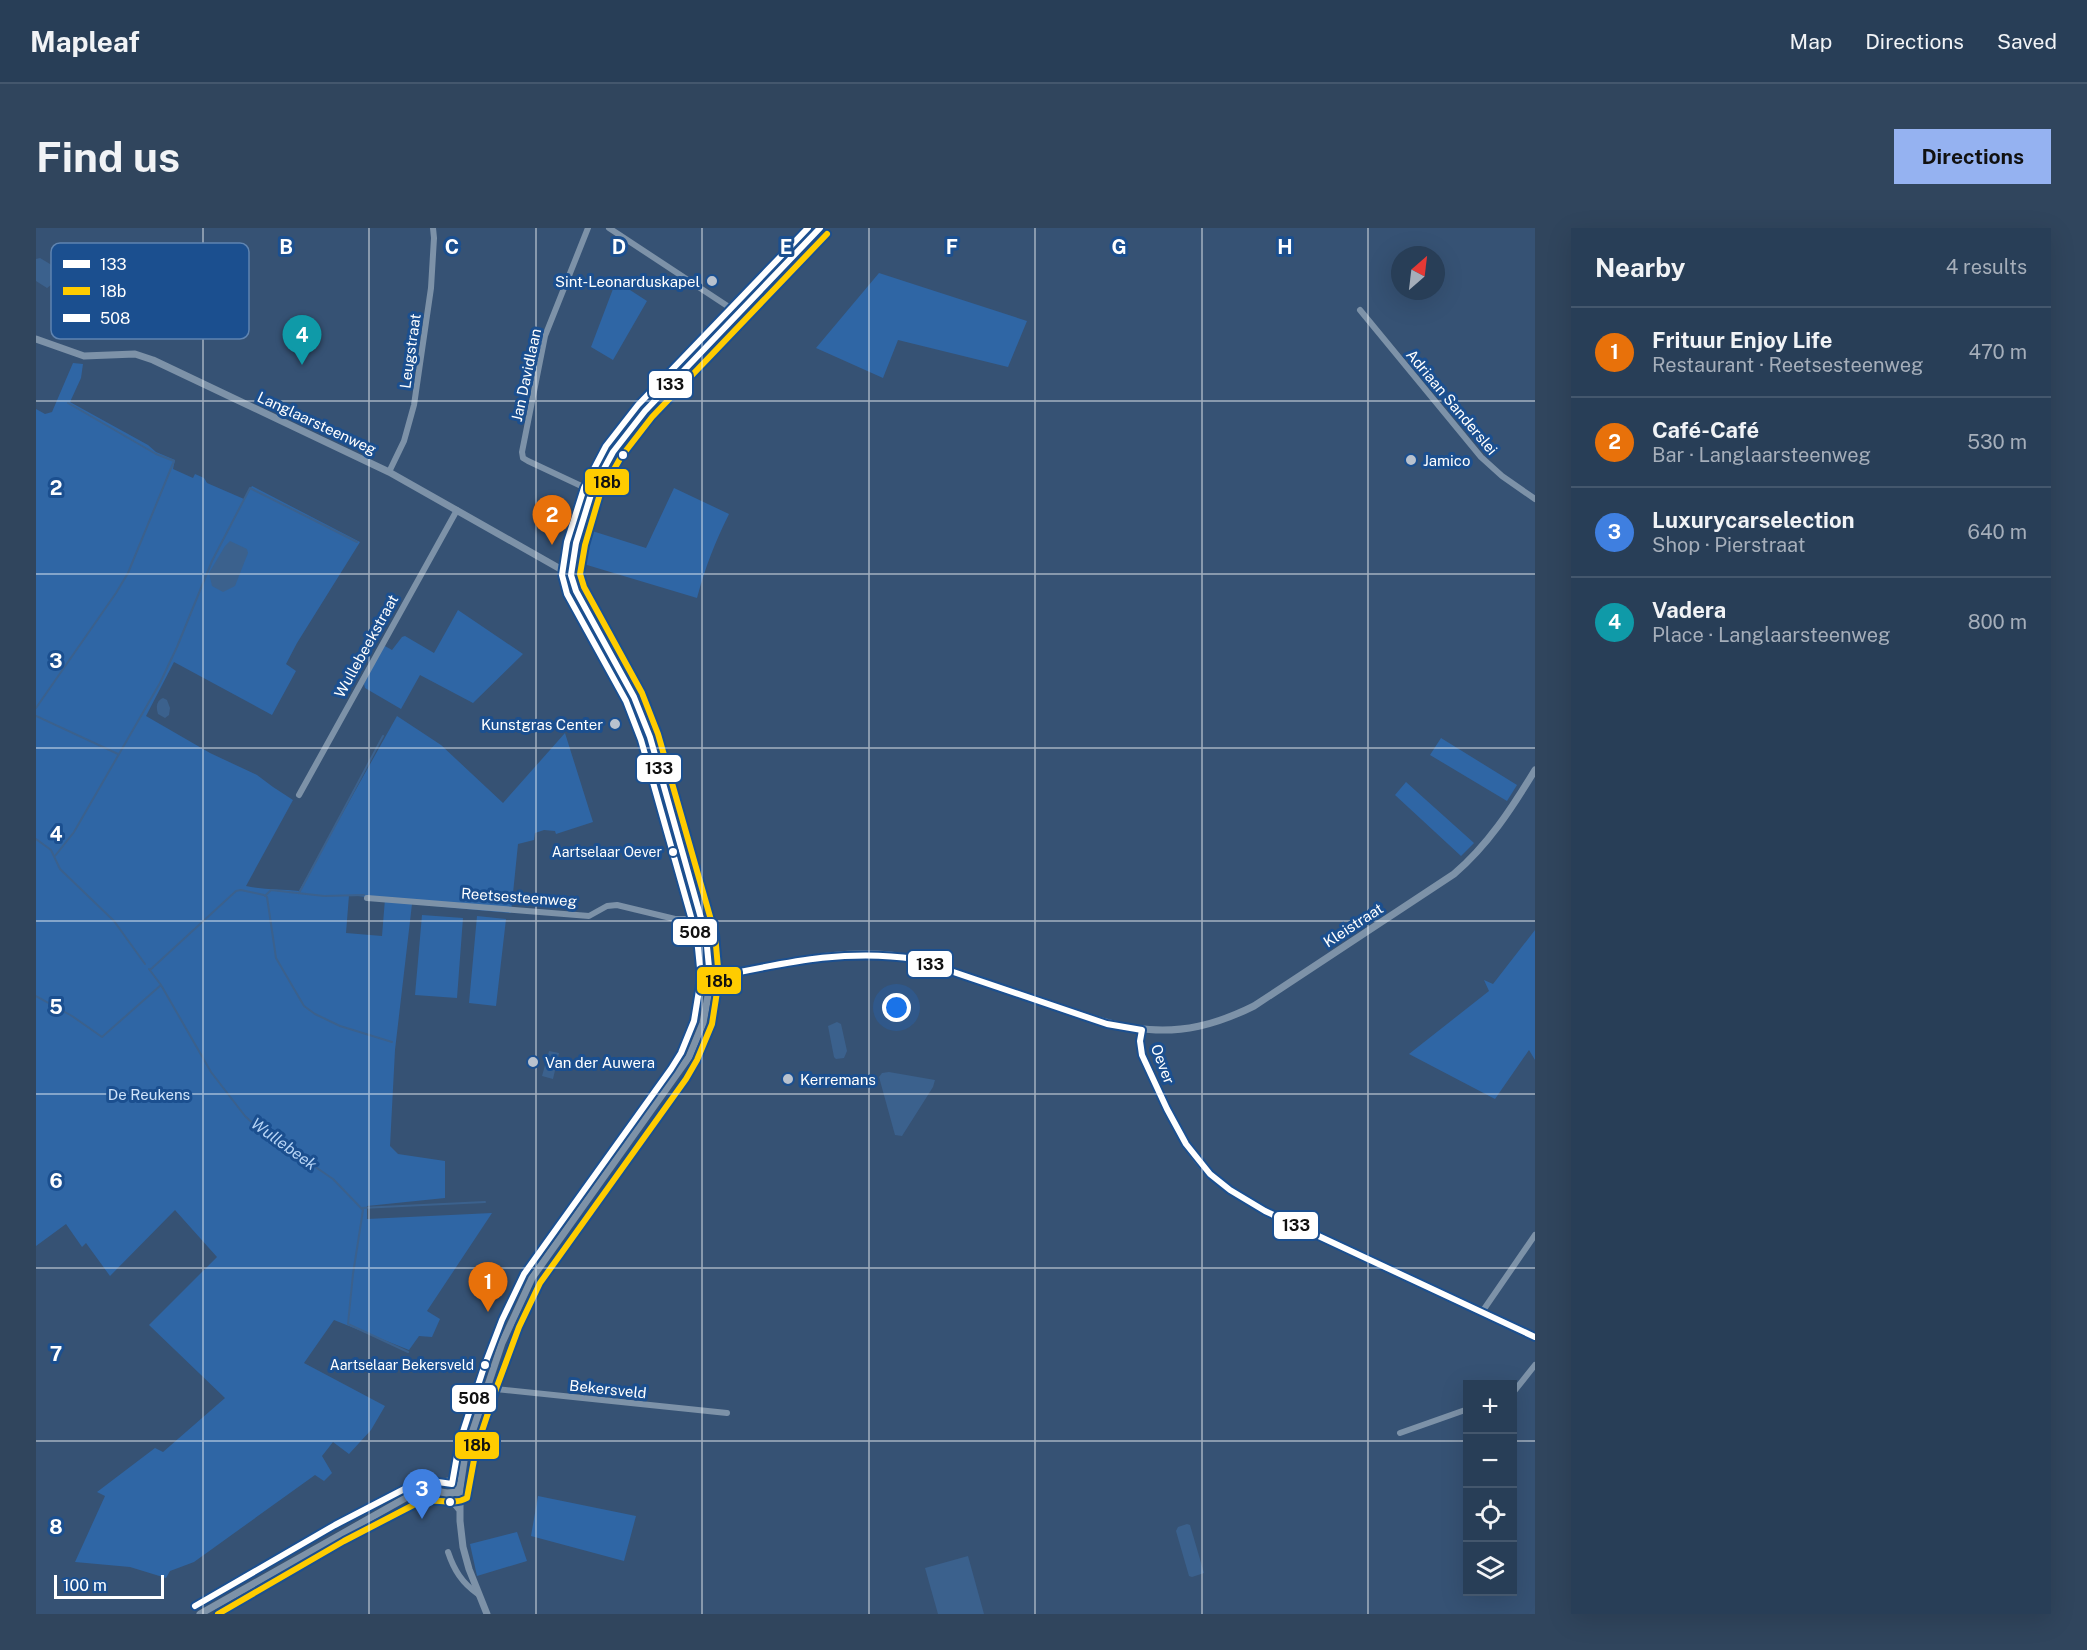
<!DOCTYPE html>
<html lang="en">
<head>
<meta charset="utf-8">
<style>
  :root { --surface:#283e57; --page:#30455d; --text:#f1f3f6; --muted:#a5aeba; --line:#44576d; --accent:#95b2f1 }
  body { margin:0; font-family:"Public Sans",sans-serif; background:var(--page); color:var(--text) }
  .controls { position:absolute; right:18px; bottom:18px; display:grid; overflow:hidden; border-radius:0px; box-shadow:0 6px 24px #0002 }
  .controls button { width:54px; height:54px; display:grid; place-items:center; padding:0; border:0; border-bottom:2px solid var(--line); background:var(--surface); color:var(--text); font:30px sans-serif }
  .compass { position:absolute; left:1355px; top:18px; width:54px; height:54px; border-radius:50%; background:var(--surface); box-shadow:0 6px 24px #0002; rotate:28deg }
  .scale { position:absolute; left:18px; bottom:15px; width:110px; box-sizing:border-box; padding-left:6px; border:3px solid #fff; border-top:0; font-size:16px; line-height:21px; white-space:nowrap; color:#fff; -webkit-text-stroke:4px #1b4f8f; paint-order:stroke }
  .you { position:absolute; left:861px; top:780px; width:21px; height:21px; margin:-15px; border:4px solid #fff; border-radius:50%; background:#1a73e8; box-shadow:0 0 0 9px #1a73e833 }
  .badge { display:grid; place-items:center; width:39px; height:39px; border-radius:50%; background:var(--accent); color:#fff; font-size:20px; font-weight:700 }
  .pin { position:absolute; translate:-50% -50px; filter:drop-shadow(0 2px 3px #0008) }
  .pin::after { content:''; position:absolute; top:32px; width:21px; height:18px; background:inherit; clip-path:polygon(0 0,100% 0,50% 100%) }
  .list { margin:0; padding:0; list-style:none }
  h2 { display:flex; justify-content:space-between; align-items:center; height:78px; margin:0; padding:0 24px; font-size:26px }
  h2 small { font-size:20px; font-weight:400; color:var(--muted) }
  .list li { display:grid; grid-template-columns:39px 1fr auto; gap:18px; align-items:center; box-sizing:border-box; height:90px; padding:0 24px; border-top:2px solid var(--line) }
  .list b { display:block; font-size:22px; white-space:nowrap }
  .list p { margin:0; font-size:20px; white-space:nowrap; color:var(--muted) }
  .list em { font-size:20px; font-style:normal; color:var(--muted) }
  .icon { flex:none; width:33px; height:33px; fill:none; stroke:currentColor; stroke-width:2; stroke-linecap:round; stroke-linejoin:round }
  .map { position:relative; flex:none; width:1499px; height:1386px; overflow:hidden; border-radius:0px }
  header { display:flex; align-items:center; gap:36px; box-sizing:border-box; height:84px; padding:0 30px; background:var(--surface); border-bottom:2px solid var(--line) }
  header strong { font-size:28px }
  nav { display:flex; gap:33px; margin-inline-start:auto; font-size:21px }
  .intro { display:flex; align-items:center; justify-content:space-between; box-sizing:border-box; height:144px; padding:0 36px }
  h1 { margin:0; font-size:42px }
  .button { padding:15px 27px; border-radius:0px; background:var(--accent); color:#111; font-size:21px; font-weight:700 }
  main { display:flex; gap:36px; padding:0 36px }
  aside { flex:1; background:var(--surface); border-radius:0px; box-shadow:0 6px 24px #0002 }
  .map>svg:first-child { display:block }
  .green { fill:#2f66a5; fill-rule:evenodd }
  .water { fill:#3b618d }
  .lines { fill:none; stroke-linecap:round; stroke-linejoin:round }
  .stream { stroke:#3b618d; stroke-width:2 }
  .minor { stroke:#7d92a8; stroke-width:6 }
  .tertiary { stroke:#7d92a8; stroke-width:7 }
  .bus-1-casing { stroke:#1b4f8f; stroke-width:10 }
  .bus-2-casing { stroke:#1b4f8f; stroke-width:10 }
  .bus-3-casing { stroke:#1b4f8f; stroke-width:10 }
  .bus-1 { stroke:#fff; stroke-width:6 }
  .bus-2 { stroke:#fc0; stroke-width:6 }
  .bus-3 { stroke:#fff; stroke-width:6 }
  .grid { fill:none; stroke:#fff; stroke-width:1.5; stroke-opacity:0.55 }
  .poi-dot { fill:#b9c2ce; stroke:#1b4f8f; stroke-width:2 }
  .bus-dot { fill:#fff; stroke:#1b4f8f; stroke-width:2 }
  .labels { text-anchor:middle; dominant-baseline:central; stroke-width:6; stroke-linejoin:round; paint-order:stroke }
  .bus-label { font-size:14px; fill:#fff; stroke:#1b4f8f; text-anchor:end }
  .poi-label { font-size:15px; fill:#fff; stroke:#1b4f8f; text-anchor:start }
  .street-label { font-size:15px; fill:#fff; stroke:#1b4f8f }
  .park-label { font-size:15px; fill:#cfe3fa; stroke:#1b4f8f }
  .water-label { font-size:16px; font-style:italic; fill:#b5d3f5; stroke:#1b4f8f }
  .key { fill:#1b4f8f; stroke:#5f84b1; stroke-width:1.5 }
  .key-label { font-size:16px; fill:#fff }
  .grid-label { font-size:20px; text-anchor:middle; font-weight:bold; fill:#fff; stroke:#1b4f8f; stroke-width:6; stroke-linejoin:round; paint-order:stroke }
  .line-badge { stroke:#1b4f8f; stroke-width:2 }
  .pale-badge-label { font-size:16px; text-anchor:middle; font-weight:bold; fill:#111 }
</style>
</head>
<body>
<header>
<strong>Mapleaf</strong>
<nav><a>Map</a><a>Directions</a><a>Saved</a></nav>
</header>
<div class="intro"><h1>Find us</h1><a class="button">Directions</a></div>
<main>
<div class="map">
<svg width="1499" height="1386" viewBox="0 0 1499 1386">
  <rect width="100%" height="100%" fill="#365274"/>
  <path class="green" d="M843,45L991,93L972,139L862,112L847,150L780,120Z
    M580,53L611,73L577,132L555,119Z
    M37,135L47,136L45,150L34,174L112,217L120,224L139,232L137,241L157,250L159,246L168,250L171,255L208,271L216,258L324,314L261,415L250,436L260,443L236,487L138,434L110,488L174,525L221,547L237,559L257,572L210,658C228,662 245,661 263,663L361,488L405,517L467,575L529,505L557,594L520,606L519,603L508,602L499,605L498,612L482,616L475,685L376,676L359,822L354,918L362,926L409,933V970L331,978V991L456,985L391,1083L404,1091L396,1109L383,1108L373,1122L298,1092L268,1135L349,1178L335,1202L313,1226L297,1214L286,1228L296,1245L288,1253L279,1247L158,1334L134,1343L130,1350L94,1339L39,1334L69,1268L61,1264L119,1220L127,1224L189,1170L113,1097L181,1029L139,982L74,1048L50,1015L46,1019L30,996L0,1018V181L9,186L16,184ZM313,667L349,671L346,708L310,705Z
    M638,260L693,286C679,314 669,340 661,370L541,334L550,301L610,320Z
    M422,382L487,426L437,475L384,447L365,481L329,460L328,456L347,417L356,422L366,409L369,408L398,425Z
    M1405,510L1481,557L1471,573L1394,527Z
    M1370,554L1438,615L1425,628L1359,567Z
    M386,687L427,690L421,770L379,767Z
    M441,688L470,691L460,778L433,775Z
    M1499,702V832L1493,822L1459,871L1373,826L1453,763L1448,752L1457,756Z
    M502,1268L600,1288L588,1333L495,1308Z
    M481,1304L491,1333L441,1348L434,1316Z"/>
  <path class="water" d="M4,30L14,36L20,43L19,54L11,60L0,53V31Z
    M194,313L211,321L212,325L199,358L187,364L176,358L173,345L189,318Z
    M127,470L131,472L134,480L133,487L129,490L122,486C120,480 120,473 127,470Z
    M801,794L805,796L811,823L808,830L800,831L798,829L792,798Z
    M513,823L523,825L517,851L506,848Z
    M853,844L899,852L897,859L866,908L859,907L843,849L846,845Z
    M1151,1296L1154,1297L1168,1345L1156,1349L1153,1348L1140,1303L1142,1299Z
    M932,1328L948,1386H902L889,1340Z"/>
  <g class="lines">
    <path class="stream" d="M0,480L80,365L92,345L138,233L120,226L32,175
      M0,488L82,526
      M0,611L15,622L24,641L78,693L109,736
      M19,628L38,604L124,455L141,419L176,333L214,260L321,314
      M263,665L347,508
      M229,668L235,662L288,668L328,667
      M113,741L125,757L175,844L209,888L221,899L297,951L325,980L449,974
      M114,742L200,663L205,662L228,667L231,669L240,730L268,778L279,786L304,798L356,814
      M0,768L36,788L66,809L125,757
      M325,980L327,982L317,1046L312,1096L372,1124"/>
    <path class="minor" d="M552,0L509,108L486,224L487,230L492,233L556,263
      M573,0L702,85
      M1324,82L1445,229L1466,248L1499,271
      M353,244L368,213L378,177L395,60L398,10L397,0
      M263,567L421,282
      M331,670L553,688L571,678L581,677L639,691H665
      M1446,1084L1499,1007
      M450,1160L691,1185
      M1476,1166L1499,1137
      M1364,1205L1432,1181
      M412,1324C418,1342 426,1355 442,1366"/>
    <path class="tertiary" d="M0,111L48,128L99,126L117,132L353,244L535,347
      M674,750C742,737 810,716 879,731C919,745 960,758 1001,772C1084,800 1134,820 1218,778L1418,646C1452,617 1476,580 1499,542
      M1106,802L1104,813L1106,827C1128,874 1146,928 1189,959C1202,968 1216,975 1229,983L1499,1109
      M382,1264L395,1262L410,1265L424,1264
      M410,1265L423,1281
      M164,1386L396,1255L414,1253L424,1260
      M451,1386L433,1341L427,1319L424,1293V1260L429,1226L466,1115L496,1050L653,829L667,795L672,768L674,750L670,708L614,509L598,469L537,355L535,347L537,328L549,283L564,245L577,224L609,183L784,0"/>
    <g class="bus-1-casing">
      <path id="bus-1" d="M674,750L670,708L614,509L598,469L540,363L535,347L540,315L556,263L577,224L609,183L784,0
        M674,750C744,736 807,720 879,731L1071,796L1106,802
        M1106,802L1104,813L1106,827L1131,881L1150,916L1174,946L1194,962L1229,983L1499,1109"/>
    </g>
    <g class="bus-2-casing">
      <path id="bus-2" d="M182,1386L308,1313L385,1273C400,1270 417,1278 431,1270L440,1221L460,1161L483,1099L504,1055L650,851L661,832L676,796L683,751L679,706L622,506L606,465L548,359L544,346L549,317L564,266L585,229L616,189L791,6"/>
    </g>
    <g class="bus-3-casing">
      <path id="bus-3" d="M159,1378L299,1297L378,1256L395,1253L416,1256L423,1216L448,1139L466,1092L488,1046L635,841L645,825L658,793L665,750L661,710L605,512L590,473L531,366L526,347L531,314L548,260L570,218L602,177L772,0"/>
    </g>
    <use href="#bus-1" class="bus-1"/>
    <use href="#bus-2" class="bus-2"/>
    <use href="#bus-3" class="bus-3"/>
  </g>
  <path class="grid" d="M167,0V1386M333,0V1386M500,0V1386M666,0V1386M833,0V1386M999,0V1386M1166,0V1386M1332,0V1386M0,173H1499M0,346H1499M0,520H1499M0,693H1499M0,866H1499M0,1040H1499M0,1213H1432M1476,1213H1499"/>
  <g class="poi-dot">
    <circle cx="676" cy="53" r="6"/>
    <circle cx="1375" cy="232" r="6"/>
    <circle cx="579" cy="496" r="6"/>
    <circle cx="497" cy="834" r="6"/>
    <circle cx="752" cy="851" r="6"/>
  </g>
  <g class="bus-dot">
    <circle cx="587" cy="227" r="5"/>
    <circle cx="637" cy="624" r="5"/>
    <circle cx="449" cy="1137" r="5"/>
    <circle cx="414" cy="1274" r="5"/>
  </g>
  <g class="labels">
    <g class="bus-label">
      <text x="626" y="624">Aartselaar Oever</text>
      <text x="438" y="1137">Aartselaar Bekersveld</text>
    </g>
    <g class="poi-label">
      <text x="664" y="53" text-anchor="end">Sint-Leonarduskapel</text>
      <text x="1387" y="232">Jamico</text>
      <text x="567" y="496" text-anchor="end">Kunstgras Center</text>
      <text x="509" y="834">Van der Auwera</text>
      <text x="764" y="851">Kerremans</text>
    </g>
    <g class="street-label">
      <text transform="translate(374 123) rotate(-82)">Leugstraat</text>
      <text transform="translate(490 147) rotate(-78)">Jan Davidlaan</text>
      <text transform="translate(1416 174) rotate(50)">Adriaan Sanderslei</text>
      <text transform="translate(281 195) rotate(25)">Langlaarsteenweg</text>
      <text transform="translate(330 418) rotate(-61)">Wullebeekstraat</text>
      <text transform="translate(483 669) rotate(4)">Reetsesteenweg</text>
      <text transform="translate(1317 697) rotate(-33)">Kleistraat</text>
      <text transform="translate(1127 836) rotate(69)">Oever</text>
      <text transform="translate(572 1161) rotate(6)">Bekersveld</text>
    </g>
    <g class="park-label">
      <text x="113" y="866">De Reukens</text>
    </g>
    <g class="water-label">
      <text transform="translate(248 916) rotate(36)">Wullebeek</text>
    </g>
  </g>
  <rect x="15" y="15" width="198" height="96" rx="9" class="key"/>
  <rect x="27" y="32" width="27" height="8" fill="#fff"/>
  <rect x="27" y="59" width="27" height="8" fill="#fc0"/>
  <rect x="27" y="86" width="27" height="8" fill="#fff"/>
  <g class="key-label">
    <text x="64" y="42">133</text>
    <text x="64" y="69">18b</text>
    <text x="64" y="96">508</text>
  </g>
  <g class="grid-label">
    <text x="250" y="26">B</text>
    <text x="416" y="26">C</text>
    <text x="583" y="26">D</text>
    <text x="750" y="26">E</text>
    <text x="916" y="26">F</text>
    <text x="1083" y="26">G</text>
    <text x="1249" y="26">H</text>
    <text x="20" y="267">2</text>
    <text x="20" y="440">3</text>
    <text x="20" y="613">4</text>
    <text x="20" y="786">5</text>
    <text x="20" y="960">6</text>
    <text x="20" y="1133">7</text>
    <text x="20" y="1306">8</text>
  </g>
  <g class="line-badge">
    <rect x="612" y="142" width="45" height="29" rx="6" fill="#fff"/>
    <rect x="548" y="240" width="46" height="28" rx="6" fill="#fc0"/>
    <rect x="600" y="526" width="46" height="29" rx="6" fill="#fff"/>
    <rect x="636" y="690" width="46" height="28" rx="6" fill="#fff"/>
    <rect x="871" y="722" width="46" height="28" rx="6" fill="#fff"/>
    <rect x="660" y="738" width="46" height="29" rx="6" fill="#fc0"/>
    <rect x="1237" y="983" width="46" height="29" rx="6" fill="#fff"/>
    <rect x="415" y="1156" width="46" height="29" rx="6" fill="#fff"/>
    <rect x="418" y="1203" width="46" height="29" rx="6" fill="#fc0"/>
  </g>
  <g class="pale-badge-label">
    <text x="634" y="162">133</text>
    <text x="571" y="260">18b</text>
    <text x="623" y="546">133</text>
    <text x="659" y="710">508</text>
    <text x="894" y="742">133</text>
    <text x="683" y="759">18b</text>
    <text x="1260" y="1003">133</text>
    <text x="438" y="1176">508</text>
    <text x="441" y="1223">18b</text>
  </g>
</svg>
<div class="controls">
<button>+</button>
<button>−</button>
<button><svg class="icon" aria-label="locate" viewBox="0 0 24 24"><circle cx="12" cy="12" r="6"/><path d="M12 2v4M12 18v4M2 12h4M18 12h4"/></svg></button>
<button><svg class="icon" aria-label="layers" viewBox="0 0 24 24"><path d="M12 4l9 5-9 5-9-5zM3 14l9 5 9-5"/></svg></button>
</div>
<svg class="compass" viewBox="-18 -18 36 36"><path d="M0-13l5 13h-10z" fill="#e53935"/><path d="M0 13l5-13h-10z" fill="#a5aeba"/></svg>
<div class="scale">100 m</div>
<div class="you"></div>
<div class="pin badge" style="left:452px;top:1084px;background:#e8710a">1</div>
<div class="pin badge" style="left:516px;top:317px;background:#e8710a">2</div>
<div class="pin badge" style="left:386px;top:1291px;background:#3f7fe0">3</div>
<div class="pin badge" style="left:266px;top:137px;background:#0f9aa8">4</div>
</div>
<aside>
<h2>Nearby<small>4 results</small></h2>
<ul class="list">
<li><span class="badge" style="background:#e8710a">1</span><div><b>Frituur Enjoy Life</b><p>Restaurant · Reetsesteenweg</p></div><em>470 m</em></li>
<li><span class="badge" style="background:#e8710a">2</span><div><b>Café-Café</b><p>Bar · Langlaarsteenweg</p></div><em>530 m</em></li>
<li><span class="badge" style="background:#3f7fe0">3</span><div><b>Luxurycarselection</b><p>Shop · Pierstraat</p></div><em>640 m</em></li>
<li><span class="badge" style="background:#0f9aa8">4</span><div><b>Vadera</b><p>Place · Langlaarsteenweg</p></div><em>800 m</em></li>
</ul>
</aside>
</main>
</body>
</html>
